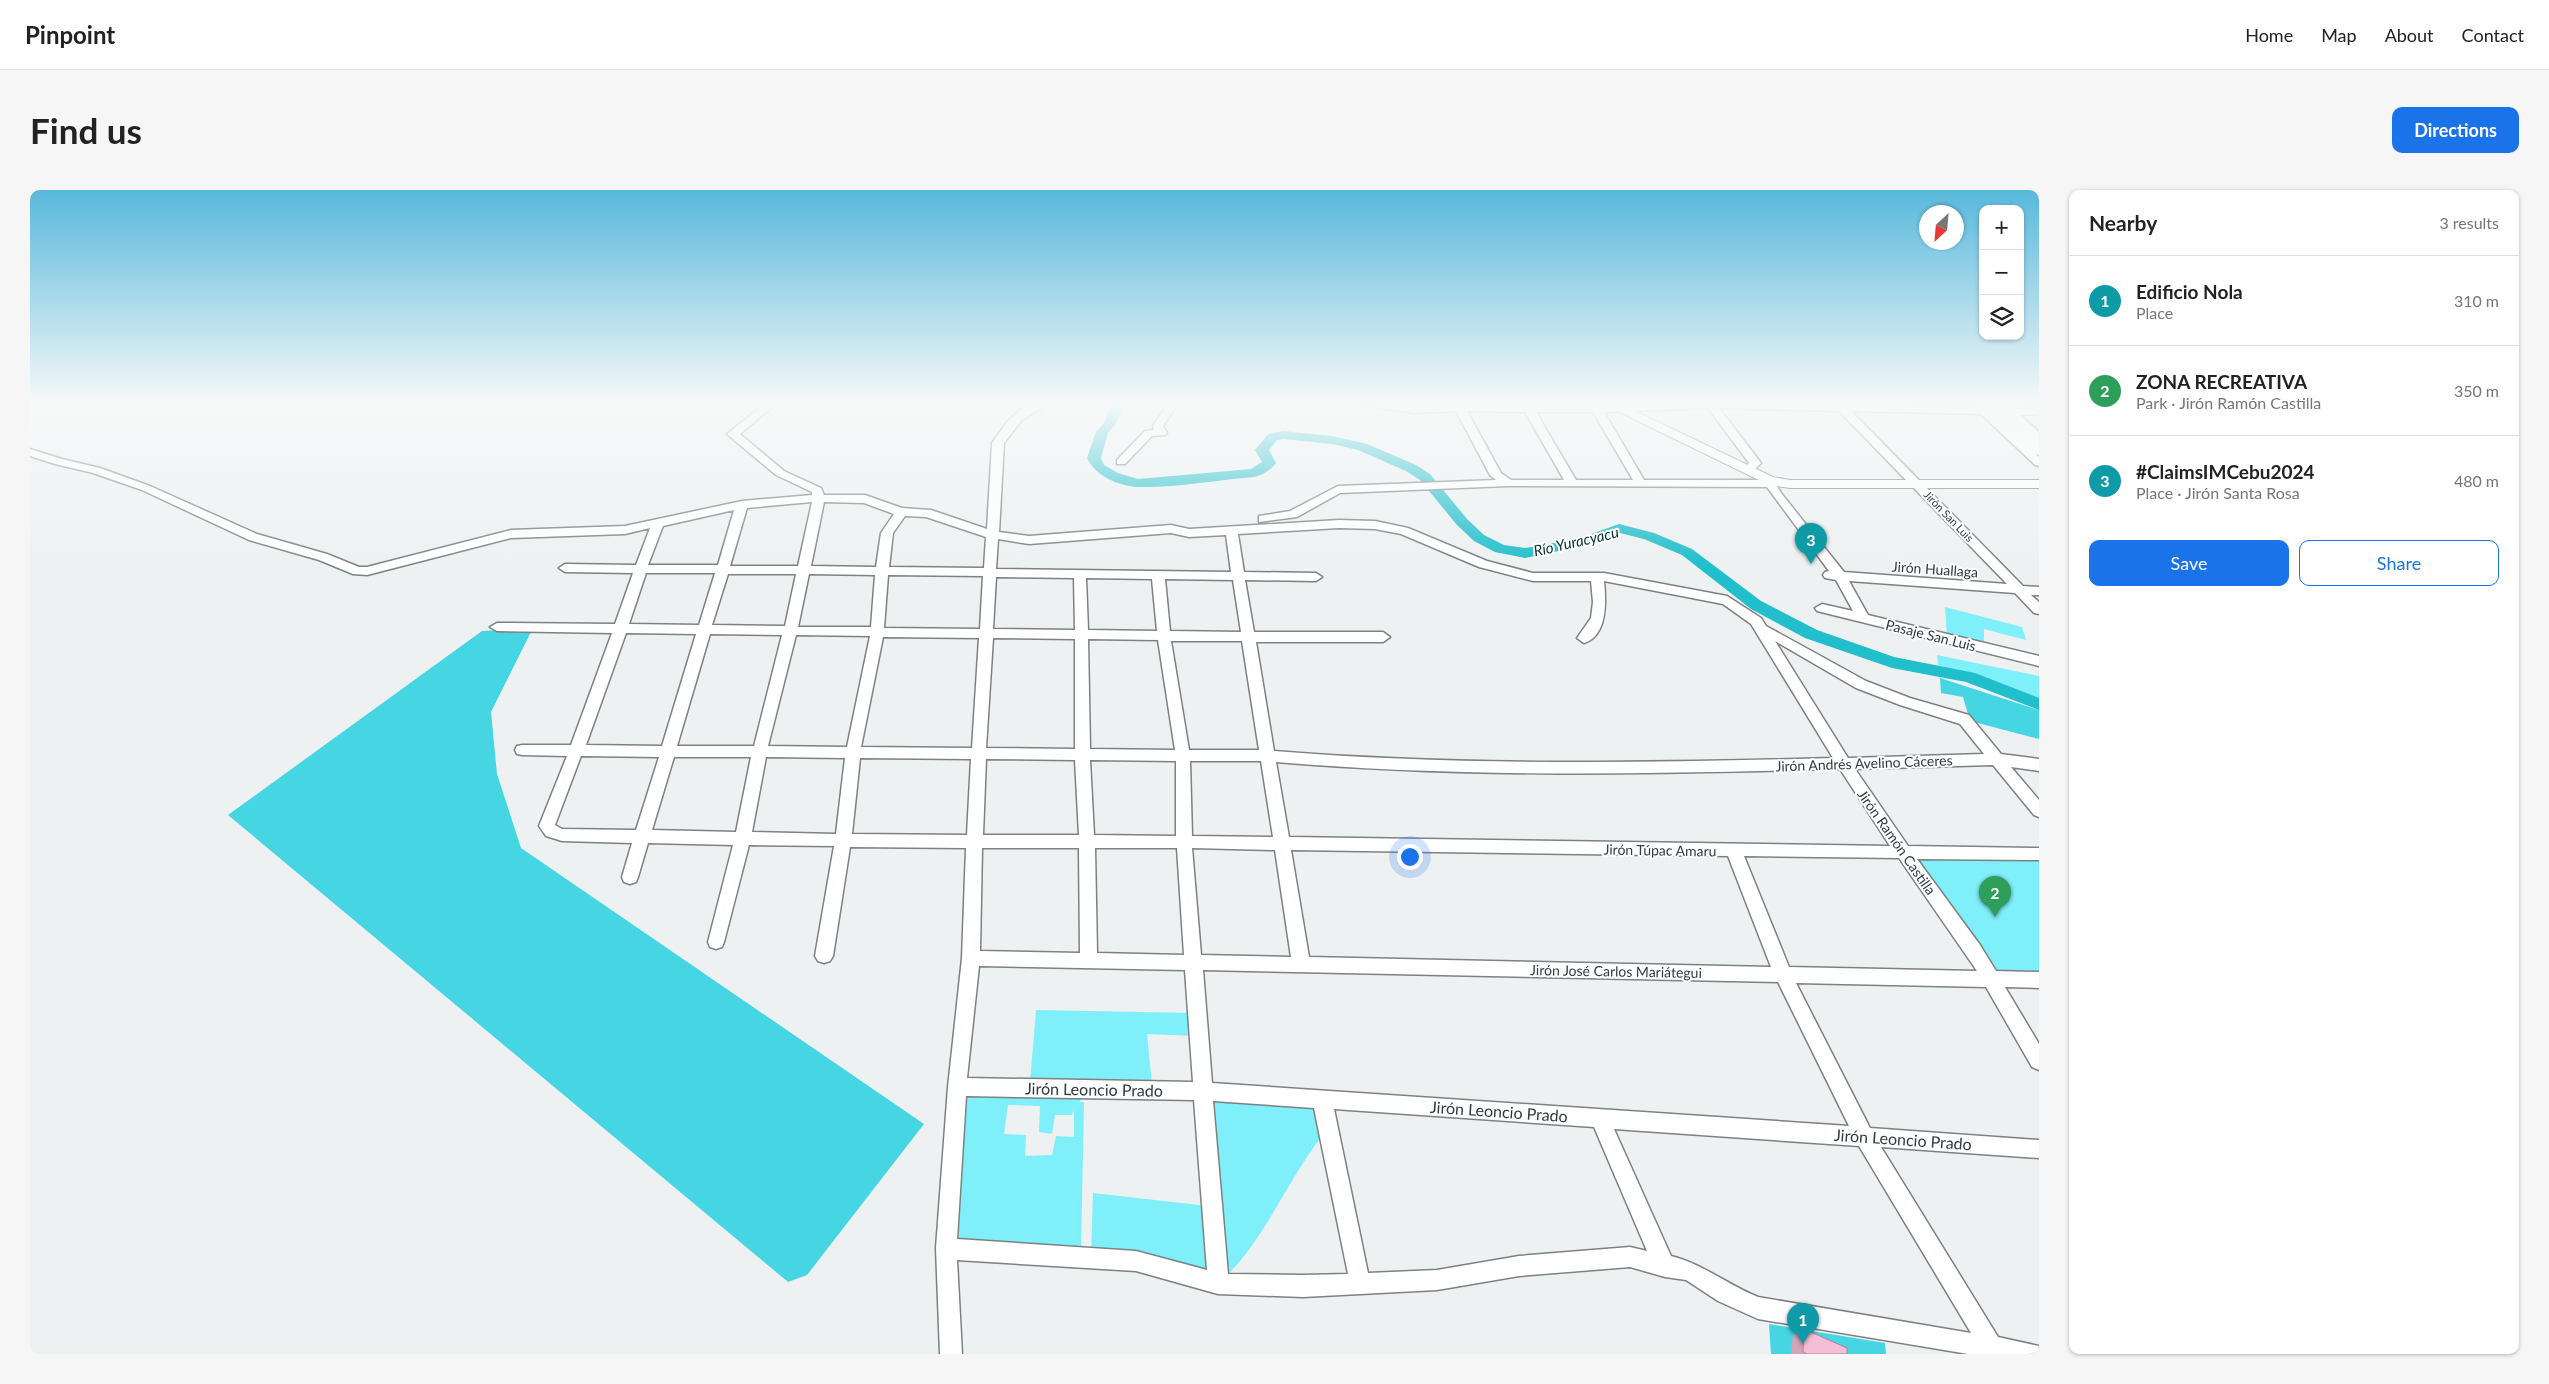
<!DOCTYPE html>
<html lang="en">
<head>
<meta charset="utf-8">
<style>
  :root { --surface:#fff; --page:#f6f6f6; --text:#222; --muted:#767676; --line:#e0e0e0; --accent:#1a73e8 }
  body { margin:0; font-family:Lato,sans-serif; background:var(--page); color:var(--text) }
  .controls { position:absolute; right:15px; top:15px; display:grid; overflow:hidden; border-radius:10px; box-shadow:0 1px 4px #0004 }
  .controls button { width:45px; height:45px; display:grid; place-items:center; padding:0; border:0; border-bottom:1px solid var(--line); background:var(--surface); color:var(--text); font:25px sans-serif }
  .compass { position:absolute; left:1889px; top:15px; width:45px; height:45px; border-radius:50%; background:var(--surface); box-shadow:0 1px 4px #0004; rotate:206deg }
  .you { position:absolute; left:1379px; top:666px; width:18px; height:18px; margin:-12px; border:4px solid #fff; border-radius:50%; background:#1a73e8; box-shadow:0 0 0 8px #1a73e833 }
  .badge { display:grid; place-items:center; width:32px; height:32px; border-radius:50%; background:var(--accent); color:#fff; font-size:16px; font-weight:700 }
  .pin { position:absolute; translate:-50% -41px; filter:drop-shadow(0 1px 2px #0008) }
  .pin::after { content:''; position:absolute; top:26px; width:18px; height:15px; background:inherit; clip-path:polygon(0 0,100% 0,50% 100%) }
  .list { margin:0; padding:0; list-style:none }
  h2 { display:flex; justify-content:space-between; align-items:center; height:65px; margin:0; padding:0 20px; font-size:21px }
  h2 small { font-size:16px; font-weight:400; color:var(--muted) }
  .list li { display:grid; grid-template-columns:32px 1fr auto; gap:15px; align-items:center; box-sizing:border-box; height:90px; padding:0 20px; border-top:1px solid var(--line) }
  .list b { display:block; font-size:19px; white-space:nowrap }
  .list p { margin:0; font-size:16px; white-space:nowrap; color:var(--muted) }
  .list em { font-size:16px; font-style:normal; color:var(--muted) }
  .actions { display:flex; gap:10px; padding:15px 20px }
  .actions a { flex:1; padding:11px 0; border:1px solid var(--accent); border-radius:10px; text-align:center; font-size:18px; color:var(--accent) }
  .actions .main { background:var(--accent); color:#fff }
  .icon { flex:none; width:28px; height:28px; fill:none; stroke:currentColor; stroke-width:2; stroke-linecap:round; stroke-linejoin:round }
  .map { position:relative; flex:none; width:2009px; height:1164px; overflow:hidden; border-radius:10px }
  header { display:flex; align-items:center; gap:30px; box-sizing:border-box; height:70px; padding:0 25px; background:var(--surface); border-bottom:1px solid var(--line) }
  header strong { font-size:24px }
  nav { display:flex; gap:28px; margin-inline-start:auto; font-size:18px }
  .intro { display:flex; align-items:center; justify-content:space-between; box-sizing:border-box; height:120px; padding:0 30px }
  h1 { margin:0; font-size:35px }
  .button { padding:12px 22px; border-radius:10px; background:var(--accent); color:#fff; font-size:18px; font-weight:700 }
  main { display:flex; gap:30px; padding:0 30px }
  aside { flex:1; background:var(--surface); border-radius:10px; box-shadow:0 1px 4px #0004 }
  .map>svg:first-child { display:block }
  .green { fill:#7feffa; fill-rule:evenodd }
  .forest { fill:#46d5e2 }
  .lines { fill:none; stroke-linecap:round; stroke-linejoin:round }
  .river { fill:#21becb; fill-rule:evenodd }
  .minor-casing { stroke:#7d8182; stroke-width:3 }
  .major-casing { stroke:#7d8182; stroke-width:2 }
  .highway-casing { stroke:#7d8182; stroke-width:3 }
  .minor { fill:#fff; fill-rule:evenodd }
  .major { fill:#fff; fill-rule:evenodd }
  .highway { fill:#fff; fill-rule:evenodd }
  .wall { fill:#d4a3b8 }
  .building { fill:#f6bed6; stroke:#ac8596 }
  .labels { text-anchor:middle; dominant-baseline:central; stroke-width:4; stroke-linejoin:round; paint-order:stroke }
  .far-street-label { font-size:11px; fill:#383939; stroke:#faffff }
  .street-label { font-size:14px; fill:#383939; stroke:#faffff }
  .water-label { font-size:15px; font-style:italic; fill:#162d30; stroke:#faffff }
  .near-street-label { font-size:16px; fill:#383939; stroke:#faffff }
</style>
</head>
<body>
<header>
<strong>Pinpoint</strong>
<nav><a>Home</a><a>Map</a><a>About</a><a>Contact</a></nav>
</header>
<div class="intro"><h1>Find us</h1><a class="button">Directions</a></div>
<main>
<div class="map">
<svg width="2009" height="1164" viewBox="0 0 2009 1164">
  <rect width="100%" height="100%" fill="#edf1f2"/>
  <path class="green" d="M1915,417L1992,437L1996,450L1954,439V455L1917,446Z
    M1907,465L2009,486V510L1908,475Z
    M1873,663L2009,664V789H1968Z
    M1006,820L1163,823L1165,846L1117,844L1122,894L1000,892Z
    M936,904L1052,905L1050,912H1054L1051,1060L922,1054ZM978,915L1010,916L1009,942L1022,944L1025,925H1042L1044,916V947L1026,946L1022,965L995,966L996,945L974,944Z
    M1182,910L1290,918L1293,945C1257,990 1235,1050 1193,1089Z
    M1063,1003L1178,1016L1183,1088L1061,1065Z"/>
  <path class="forest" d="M503,438L461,522L467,584L491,658L894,934L777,1085L758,1092L198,625L452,441Z
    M1910,488L2009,520V549L1940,531L1933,507L1911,503Z
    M1739,1134L1855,1153L1856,1164H1741Z"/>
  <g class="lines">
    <path class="river" d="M1083,212H1095L1086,234L1078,243L1071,268L1074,275L1088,283L1108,289L1221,279L1232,272L1225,260L1238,244L1253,241L1302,246L1337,254L1386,275L1400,284L1437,329L1454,345L1474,355L1495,358L1519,354L1553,347L1589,334L1624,343L1662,359L1731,411L1787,440L1864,467L1945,483L2009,508V520L1936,492L1862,478L1775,448L1721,419L1652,365L1614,349L1590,343L1562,354L1495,368L1465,362L1444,351L1427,335L1390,290L1376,281L1328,260L1302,254L1253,249L1247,250L1239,260L1246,273C1240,281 1233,285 1224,287C1187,290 1144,298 1108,297C1089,296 1065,286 1057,268L1066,242L1074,233Z"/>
    <g class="minor-casing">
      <path id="minor" d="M737,212H748L710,244L754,281L791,298L794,305H835L872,318L901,320L957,339L962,253L978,231L990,220L1006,212H1021L992,230L974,253L969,342L999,346L1141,335L1159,339L1309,330L1345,331L1378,338L1457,371L1503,383H1574L1697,406L1731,428L1736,436L1836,491L1880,508L1939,525L1971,564L2009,569V581L1981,577L2009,610V627L2004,625L1963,575L1825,579L1878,656L2009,658V670L1887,669L1950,755L1966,781L2009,782V798L1975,797L2009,854V880L2002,877L1956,797L1766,793L1840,938L2009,950V968L1851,957L1968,1147L2009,1156V1164H1938L1728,1129L1688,1111L1656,1090L1635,1087L1600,1077L1489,1086L1407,1100L1273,1107L1188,1104L1106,1081L927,1070L932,1164H910L906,1058L918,897L932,768L936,658L820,657L803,766L800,771L794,773L788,771L785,766L804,656L719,655L694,752L692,757L686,759L680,757L678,752L703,655L618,653L608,687L606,692L600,694L594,692L592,687L602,653L532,651L516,646L509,636L537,566L492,565L487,564L485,560L487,556L492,555H541L582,443L467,441L460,437L467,433L585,434L603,383L535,382L529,378L535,374L606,375L620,338L595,344L481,348L337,385L323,384L289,370L219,350L112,300L63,283L25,274L0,266V259L32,269L70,278L120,296L227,344L297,364L329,377H337L481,340L595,336L712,311L782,305V302L746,285L697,244ZM782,312L768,376H700L717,318ZM794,312L834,313L864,324L851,343L846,377L781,376ZM704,320L688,375H618L633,336ZM875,326L896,327L956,347L954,378L859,377L863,343ZM1309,338L1345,339L1371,344L1449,377L1503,391H1561L1563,412L1561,428L1547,448L1554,453C1578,446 1576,410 1574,391L1693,414L1721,434L1803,568C1617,573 1429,576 1244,561L1226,452H1353L1360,447L1353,442H1224L1215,390L1286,391L1292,387L1286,383L1214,382L1208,344ZM1141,343L1159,347L1196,345L1201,382L966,379L968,349L999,354ZM616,383H685L669,435L599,434ZM698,384H766L755,436L682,435ZM779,384L845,385L841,437H768ZM858,385L953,386L950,439L854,438ZM966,387L1044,388L1045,440L963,439ZM1056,388L1122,389L1127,441L1058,440ZM1135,389L1203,390L1211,442L1140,441ZM596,443L666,444L632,556L556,555ZM680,444L752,445L724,556H647ZM766,445L840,446L817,557L738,556ZM853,447L949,448L942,558L831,557ZM963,448L1045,449V559L956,558ZM1058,449L1128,450L1145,560L1060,559ZM1141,451H1212L1229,560H1159ZM1745,451L1826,498L1870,515L1930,534L1954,564L1818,568ZM551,566L629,567L606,640L532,639L525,635ZM644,567H721L706,642L622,640ZM736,567L815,568L806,644L722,642ZM830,568L941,569L937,645L822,644ZM956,569L1045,570L1049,645H953ZM1060,570L1146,571V646L1064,645ZM1160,571H1231L1243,647L1162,646ZM1246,572C1433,588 1622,584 1810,579L1860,656L1259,647ZM952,658H1049L1050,763L950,761ZM1065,658H1147L1154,765L1067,763ZM1162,658L1245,660L1261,767L1171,765ZM1261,660L1698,666L1741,777L1279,767ZM1714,666L1869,668L1947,781L1759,777ZM949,776L1155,780L1163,892L937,888ZM1173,780L1748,792L1819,936L1182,893ZM936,906L1164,910L1177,1080L1106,1061L927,1049ZM1183,911L1284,918L1318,1084L1273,1085L1198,1084ZM1304,919L1564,937L1617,1061L1600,1057L1489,1066L1407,1080L1338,1083ZM1584,939L1829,956L1941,1143L1728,1107C1698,1095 1673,1074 1641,1066Z
        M1133,212H1143L1144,220L1133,236L1137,243L1135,245L1122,246L1095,274H1087V270L1115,241L1124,240L1123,236L1134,220Z
        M1326,212C1352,212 1378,218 1404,215L1591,216L1684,212L1945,218L1944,213H1952L2009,267V276L2005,275L1951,224L1821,221L1993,396L2009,397V405H2001L2009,412V424L2004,423L1985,403L1819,391L1838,425L2009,466V476L1787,421L1785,418L1792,414L1823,421L1806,390L1795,388L1793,385L1795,382L1799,381L1737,297L1478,296L1310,303L1267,327L1229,332V326L1260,321L1308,296L1466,290L1460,285L1426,221L1385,223L1331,215ZM1678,218L1719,273L1712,280L1718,283L1722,282L1731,273L1689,218L1809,221L1977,394L1814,382L1751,303L1743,289L1739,288L1734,290H1614L1574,222ZM1437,221L1495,222L1534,290H1481L1471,283ZM1506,222H1563L1603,290H1546Z
        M1965,212H1976L1984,219L2009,218V224L1990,225L2009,242V251L2005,250Z"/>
    </g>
    <g class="major-casing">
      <path id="major" d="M1569,212H1586L1743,287L1760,290H2009V298H1760L1739,295Z"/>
    </g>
    <g class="highway-casing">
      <path id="highway" d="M1950,212H1967L2009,251V265L2003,263Z"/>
    </g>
    <use href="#minor" class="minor"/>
    <use href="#major" class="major"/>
    <use href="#highway" class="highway"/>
  </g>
  <path class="wall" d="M1774,1139L1817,1164H1761L1763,1145Z"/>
  <path class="building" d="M1774,1139L1817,1158V1164H1777L1773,1162Z"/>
  <linearGradient id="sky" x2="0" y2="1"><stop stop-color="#58b8dc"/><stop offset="0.57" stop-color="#f7f9f9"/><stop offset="1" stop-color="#f7f9f9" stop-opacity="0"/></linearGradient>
  <rect width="2009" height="375" fill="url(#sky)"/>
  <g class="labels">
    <g class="far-street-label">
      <text transform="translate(1919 326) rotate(46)">Jirón San Luis</text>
    </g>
    <g class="street-label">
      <text transform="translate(1905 379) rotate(4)">Jirón Huallaga</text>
      <text transform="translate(1901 445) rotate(14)">Pasaje San Luis</text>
      <text transform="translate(1834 573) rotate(-2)">Jirón Andrés Avelino Cáceres</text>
      <text transform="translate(1867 652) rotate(55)">Jirón Ramón Castilla</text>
      <text transform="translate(1630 660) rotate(1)">Jirón Túpac Amaru</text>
      <text transform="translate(1586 781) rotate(1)">Jirón José Carlos Mariátegui</text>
    </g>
    <g class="water-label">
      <text transform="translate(1546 351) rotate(-13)">Río Yuracyacu</text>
    </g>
    <g class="near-street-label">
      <text transform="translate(1064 899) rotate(1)">Jirón Leoncio Prado</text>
      <text transform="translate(1469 921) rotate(4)">Jirón Leoncio Prado</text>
      <text transform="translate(1873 949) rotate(4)">Jirón Leoncio Prado</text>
    </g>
  </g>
</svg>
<div class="controls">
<button>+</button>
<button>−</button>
<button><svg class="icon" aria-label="layers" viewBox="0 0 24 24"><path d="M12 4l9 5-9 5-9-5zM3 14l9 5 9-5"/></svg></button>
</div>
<svg class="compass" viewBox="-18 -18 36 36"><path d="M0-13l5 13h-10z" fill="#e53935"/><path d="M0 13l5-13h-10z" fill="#767676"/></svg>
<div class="you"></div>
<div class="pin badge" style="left:1773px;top:1154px;background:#0f9aa8">1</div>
<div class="pin badge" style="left:1965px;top:727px;background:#2e9e5b">2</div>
<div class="pin badge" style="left:1781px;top:374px;background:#0f9aa8">3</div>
</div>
<aside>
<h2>Nearby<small>3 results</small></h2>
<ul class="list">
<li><span class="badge" style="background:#0f9aa8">1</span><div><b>Edificio Nola</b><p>Place</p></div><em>310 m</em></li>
<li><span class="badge" style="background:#2e9e5b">2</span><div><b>ZONA RECREATIVA</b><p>Park · Jirón Ramón Castilla</p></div><em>350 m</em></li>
<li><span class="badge" style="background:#0f9aa8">3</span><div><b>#ClaimsIMCebu2024</b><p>Place · Jirón Santa Rosa</p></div><em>480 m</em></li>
</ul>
<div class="actions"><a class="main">Save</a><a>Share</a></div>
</aside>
</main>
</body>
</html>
